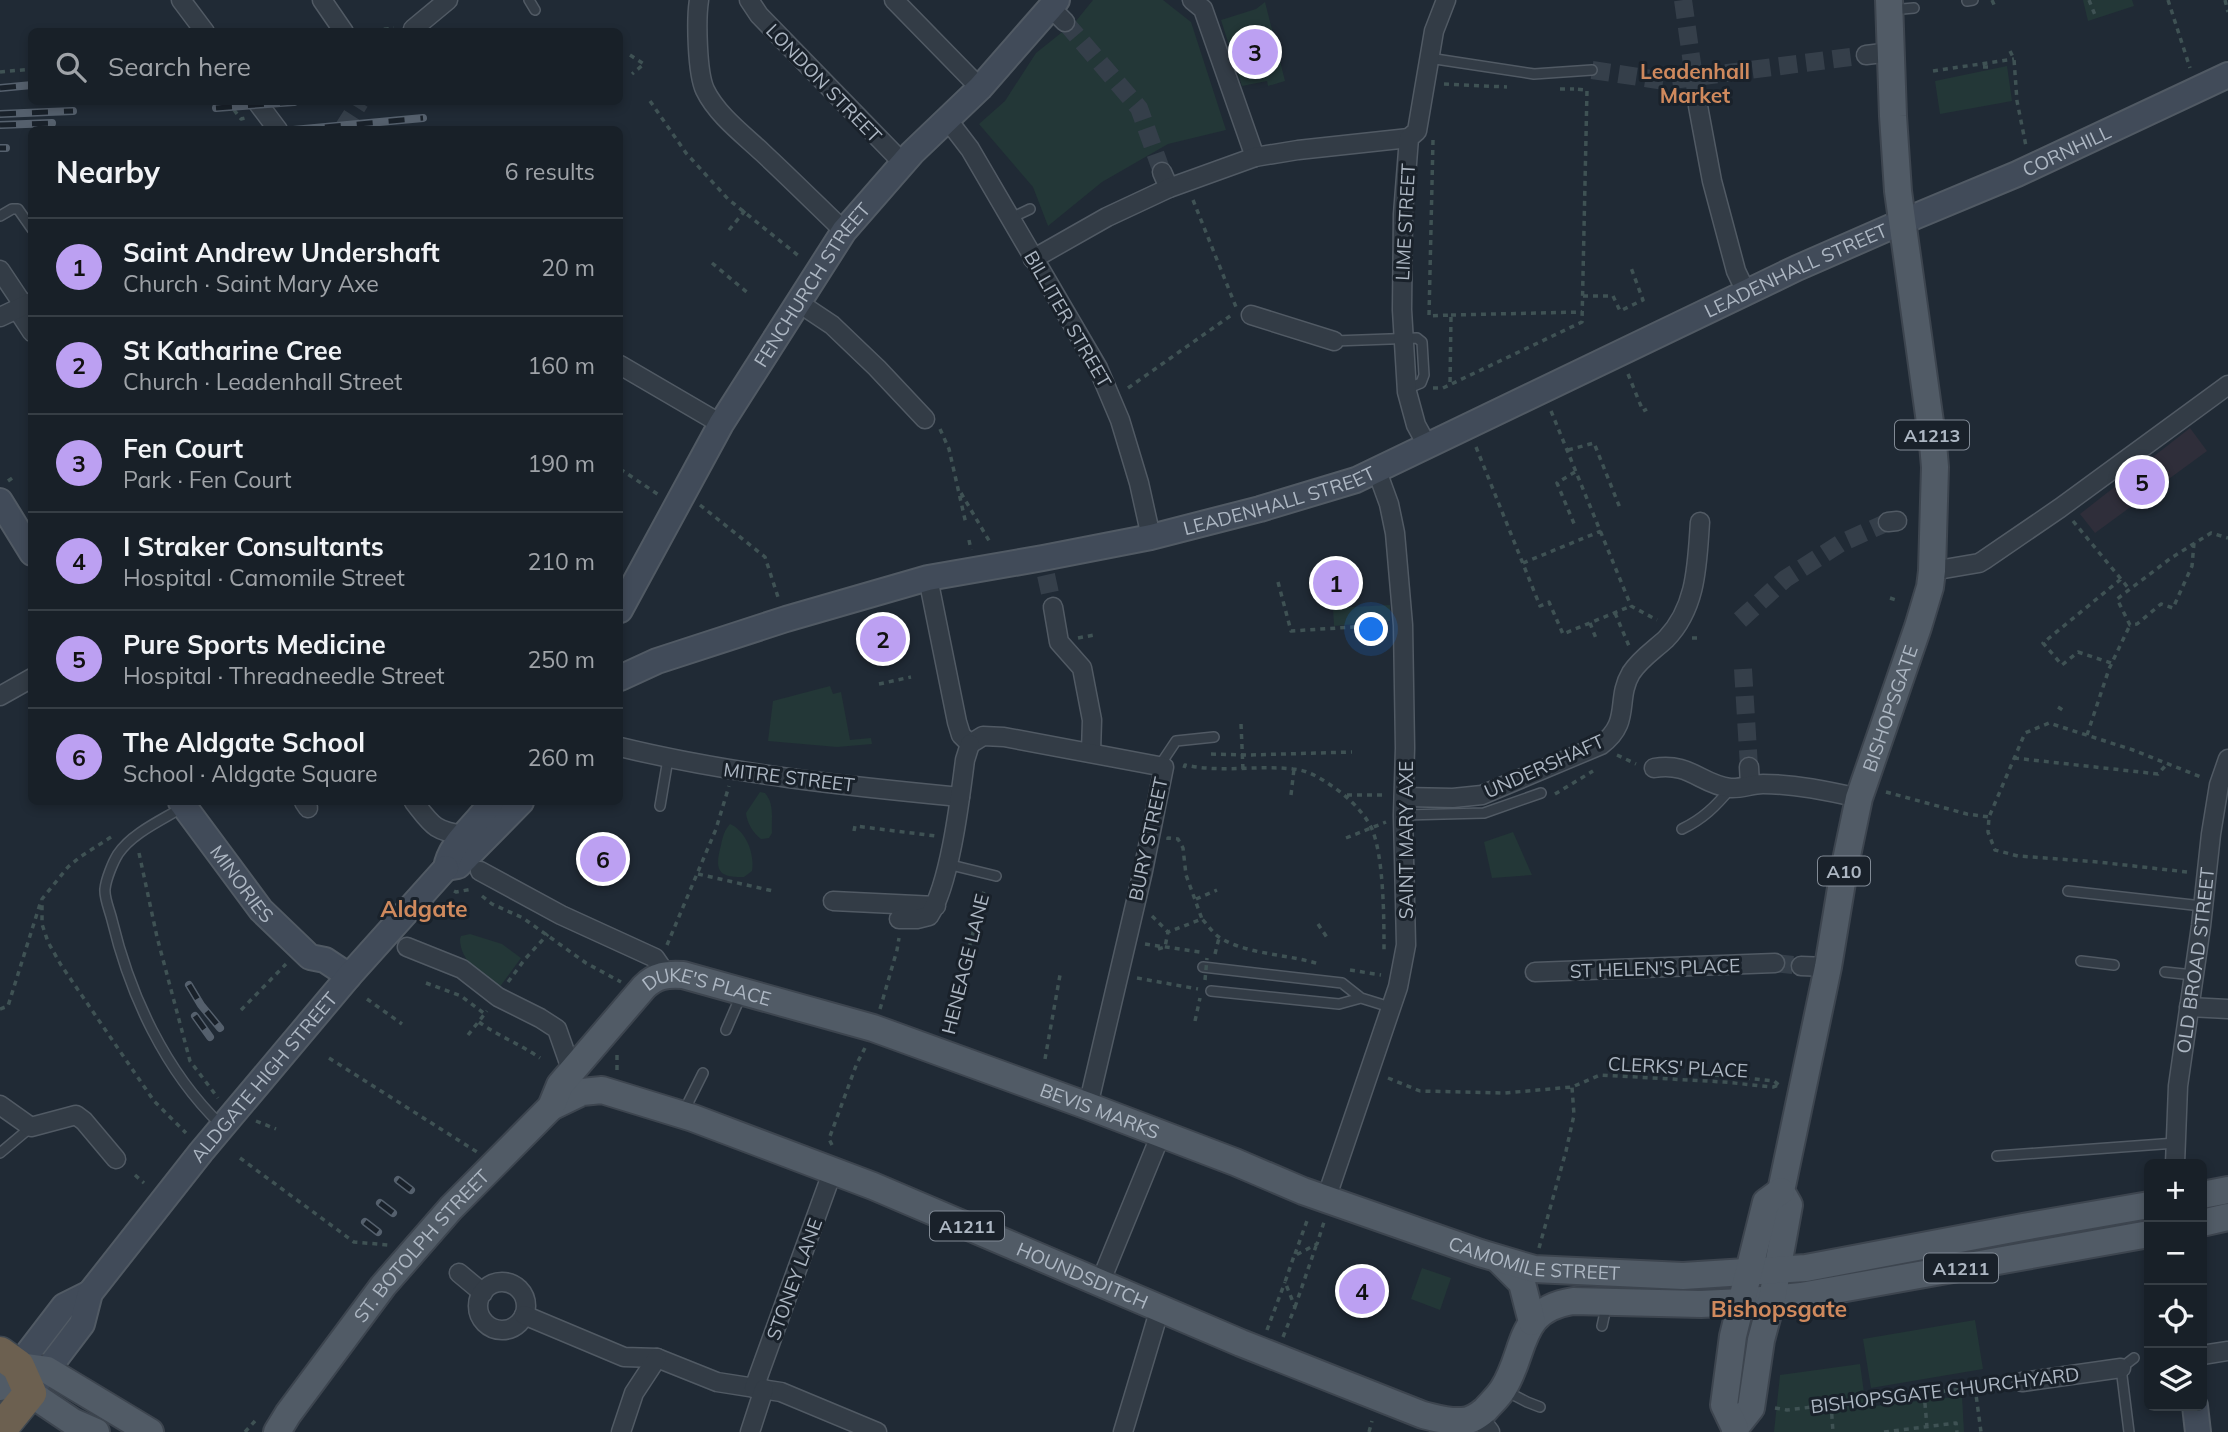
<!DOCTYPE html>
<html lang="en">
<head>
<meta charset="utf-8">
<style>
  :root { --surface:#182028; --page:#252d34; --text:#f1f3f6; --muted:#9fa3a8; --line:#363e45; --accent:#bca0f2 }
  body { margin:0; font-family:Mulish,sans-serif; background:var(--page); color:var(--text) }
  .controls { position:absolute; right:21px; bottom:21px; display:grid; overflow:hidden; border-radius:10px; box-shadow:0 4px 10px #0003 }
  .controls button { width:63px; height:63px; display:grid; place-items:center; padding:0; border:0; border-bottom:2px solid var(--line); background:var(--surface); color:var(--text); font:35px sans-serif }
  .you { position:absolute; left:1372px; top:630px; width:24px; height:24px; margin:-18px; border:5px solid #fff; border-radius:50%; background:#1a73e8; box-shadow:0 0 0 10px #1a73e833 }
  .badge { display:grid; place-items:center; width:46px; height:46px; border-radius:50%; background:var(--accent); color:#111; font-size:23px; font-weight:700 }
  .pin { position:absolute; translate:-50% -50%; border:4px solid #fff; box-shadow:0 2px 7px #0006 }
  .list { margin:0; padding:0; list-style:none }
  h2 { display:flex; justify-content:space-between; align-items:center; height:91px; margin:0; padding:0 28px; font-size:30px }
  h2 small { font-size:23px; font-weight:400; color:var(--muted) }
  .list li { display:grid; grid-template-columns:46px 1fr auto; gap:21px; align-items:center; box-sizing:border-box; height:98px; padding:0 28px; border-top:2px solid var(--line) }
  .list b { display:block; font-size:26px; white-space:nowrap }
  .list p { margin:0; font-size:23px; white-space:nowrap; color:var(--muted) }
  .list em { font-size:23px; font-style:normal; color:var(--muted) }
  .icon { flex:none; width:38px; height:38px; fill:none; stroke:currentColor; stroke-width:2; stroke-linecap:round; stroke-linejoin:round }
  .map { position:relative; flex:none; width:2228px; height:1432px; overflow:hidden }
  .search { position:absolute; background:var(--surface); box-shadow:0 4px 10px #0003; left:28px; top:28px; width:595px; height:77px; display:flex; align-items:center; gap:18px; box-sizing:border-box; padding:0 24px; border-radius:10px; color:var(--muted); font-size:26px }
  .panel { position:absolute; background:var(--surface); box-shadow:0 4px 10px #0003; left:28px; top:126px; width:595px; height:679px; border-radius:10px }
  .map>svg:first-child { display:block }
  .medical { fill:#2f2e3a }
  .green { fill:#233737 }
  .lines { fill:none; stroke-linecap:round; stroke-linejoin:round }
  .street-tunnel { stroke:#353f4a; stroke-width:18; stroke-dasharray:18 9; stroke-linecap:butt }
  .lane-casing { stroke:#515a64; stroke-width:12 }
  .street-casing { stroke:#515a64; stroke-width:21 }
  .secondary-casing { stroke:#515a64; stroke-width:28 }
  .primary-casing { stroke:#3d454f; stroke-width:30 }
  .highway-casing { stroke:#3e4750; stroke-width:35 }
  .path { stroke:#3f5254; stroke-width:3.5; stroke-dasharray:5 5; stroke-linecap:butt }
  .lane { stroke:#333c46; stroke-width:9 }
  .street { stroke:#333c46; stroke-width:18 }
  .secondary { stroke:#414b59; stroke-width:24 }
  .primary { stroke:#515b66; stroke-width:26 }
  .highway { stroke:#6c6050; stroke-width:32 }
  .rail-casing { stroke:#55606d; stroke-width:8 }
  .rail { stroke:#19212a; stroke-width:5; stroke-dasharray:16; stroke-linecap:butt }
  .path-bridge { stroke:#3f5254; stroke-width:3.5; stroke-dasharray:5 5; stroke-linecap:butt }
  .labels { text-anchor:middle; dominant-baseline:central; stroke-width:6; stroke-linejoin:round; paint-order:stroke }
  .shield { fill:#19212a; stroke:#818a95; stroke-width:2 }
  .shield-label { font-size:18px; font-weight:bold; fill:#adb7c3 }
  .street-label { font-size:19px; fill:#adb7c3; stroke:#19212a }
  .neighbourhood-label { font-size:21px; font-weight:bold; fill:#cf895d; stroke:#19212a }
  .quarter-label { font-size:23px; font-weight:bold; fill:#cf895d; stroke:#19212a }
</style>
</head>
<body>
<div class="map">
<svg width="2228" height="1432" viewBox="0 0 2228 1432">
  <rect width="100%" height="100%" fill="#202a35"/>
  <path class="medical" d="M2190,428L2207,451L2095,533L2080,514Z"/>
  <path class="green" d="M1093,0H1163L1191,22L1226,130L1168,144L1102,182L1048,226L1033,187L979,124L1005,101L1036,53L1076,21Z
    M2083,0H2132L2134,6L2088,21Z
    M1265,2L1285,81L1268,86L1267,81L1242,86L1221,20L1256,9Z
    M2007,66L2012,101L1940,114L1935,81Z
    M1390,605V621L1334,626L1333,608Z
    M830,686L833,694L841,692L850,740L871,738L872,744L837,747L768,741L773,701Z
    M760,792L765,793C775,805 771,818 772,833L769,838L761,839C753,833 747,823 746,813Z
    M730,824C746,831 755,854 752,871L744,877C716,878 715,868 721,845C723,836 724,831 730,824Z
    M1513,832L1532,875L1492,878L1484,842Z
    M470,934L502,944L521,958L499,988C482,976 460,961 460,939L461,936Z
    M1422,1268L1451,1278L1440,1310L1411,1299Z
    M1975,1320L1983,1369L1871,1388L1863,1339Z
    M1860,1364L1866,1407L1962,1396L1964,1432H1774L1780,1375Z"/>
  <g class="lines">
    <path class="street-tunnel" d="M1683,0L1698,106
      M1065,22L1139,108L1162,172
      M1592,70L1665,81L1866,55
      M342,130L360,102
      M1046,575L1053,607
      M1740,620L1785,579L1841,543L1888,522
      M1743,669L1749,767
      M1775,963L1801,966"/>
    <g class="lane-casing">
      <path id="lane" d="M529,0L535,10
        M1967,1L1973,0
        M1891,10L1914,8
        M1429,58L1534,74L1592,70
        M0,216L12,209H18L32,229
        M1011,218L1030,209
        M1334,341L1417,338L1422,342L1424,375L1421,383L1406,389
        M1160,765L1176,741L1214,737
        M660,806L668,759
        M183,807C162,820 132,833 118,854C113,862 106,879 105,889C104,898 110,911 112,920C130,995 165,1071 221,1125
        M1403,815L1484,813L1541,793
        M1682,829C1703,819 1716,806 1731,788
        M947,864L996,876
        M2068,891L2202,906
        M2081,961L2114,965
        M1203,967L1342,983L1361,998
        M2165,972L2193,975
        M1211,991L1339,1004L1361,998L1390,1007
        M726,1030L742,993
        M683,1113L703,1073
        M0,1153L31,1127
        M1997,1156L2176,1143
        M1602,1326L1607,1303
        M1504,1390L1527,1402L1540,1407
        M2129,1432L2121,1368L2134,1358"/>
    </g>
    <g class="street-casing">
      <g id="street">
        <path d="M181,0L205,32"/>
        <path d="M322,0L344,32"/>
        <path d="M699,0C696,19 697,73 705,90C717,115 744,135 763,153C791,179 817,205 844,231"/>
        <path d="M749,0L759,15L903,163"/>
        <path d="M894,0L980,88"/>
        <path d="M1192,0L1203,9L1255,157"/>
        <path d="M1050,7L1065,22"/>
        <path d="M413,29L448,0"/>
        <path d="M1866,55L1891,52"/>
        <path d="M257,102L278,130"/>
        <path d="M1698,106L1712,181L1736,271L1746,292"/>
        <path d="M947,119L970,149L1098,368L1120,420L1139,483L1151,537"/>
        <path d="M1162,172L1169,188"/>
        <path d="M1033,259L1107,217L1169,188L1255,157L1298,150L1409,138"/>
        <path d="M0,270L24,306"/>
        <path d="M799,303L832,325L877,368L925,419"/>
        <path d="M17,309L32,332"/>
        <path d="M1251,315L1334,341"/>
        <path d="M0,317L32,302"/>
        <path d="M620,365L721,424"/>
        <path d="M1428,447L1416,425L1407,392L1402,310L1403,214L1409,138L1417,131L1434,31L1446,0"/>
        <path d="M1888,522L1897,521"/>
        <path d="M1932,571L1979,563L1984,560L2060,508L2228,385"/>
        <path d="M928,578L957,722L961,735L970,744"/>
        <path d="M1053,607L1059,642L1082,668L1092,720L1091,752"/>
        <path d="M0,696L32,678"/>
        <path d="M970,744L983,736L1004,737L1164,767L1143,871L1088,1106"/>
        <path d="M620,747C731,774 846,786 960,797"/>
        <path d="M1749,767L1750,785"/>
        <path d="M1654,768C1690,762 1700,784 1730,788C1741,789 1752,784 1763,784C1795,784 1828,791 1859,798"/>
        <path d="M1404,797L1453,798L1482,795L1601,745C1632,722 1615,700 1631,673C1640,659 1654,650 1666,639C1697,607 1697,564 1700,522"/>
        <path d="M304,802L308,808"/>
        <path d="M414,802C432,825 434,831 464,835"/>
        <path d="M480,871L561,915L655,958L666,974"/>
        <path d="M833,901L936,906"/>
        <path d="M899,919H917L929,916C950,884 960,799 965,760L970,744"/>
        <path d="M407,947L462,969L498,997L540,1018L557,1029L570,1066"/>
        <path d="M1801,966L1828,967"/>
        <path d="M1535,972L1775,963"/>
        <path d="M2189,1007L2228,1009"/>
        <path d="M0,1105L31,1127L76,1115L84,1121L116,1159"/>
        <path id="s1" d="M2175,1164L2178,1086L2201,926L2211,834L2219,785L2228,759"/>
        <path d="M1326,1199L1398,987L1406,945L1403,815L1405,748L1403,625L1395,533L1389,504L1377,471"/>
        <path d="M459,1273L483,1293"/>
        <circle cx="502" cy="1306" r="24"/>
        <path d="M1100,1283L1161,1134"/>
        <path d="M524,1315L624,1357L657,1358L717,1382L781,1392L877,1432"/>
        <path d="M2202,1355L2228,1351"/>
        <path d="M2022,1382L2121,1368"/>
        <path d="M754,1388L833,1170"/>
        <path d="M1478,1416L1490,1432"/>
        <path d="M621,1432L634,1393L657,1358"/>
        <path d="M750,1432L764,1389"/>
        <path d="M1123,1432L1160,1308"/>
      </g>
    </g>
    <g class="secondary-casing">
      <g id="secondary">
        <path d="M0,501L32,553"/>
        <path id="s2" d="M620,610L721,424L844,231L912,153L980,88L1057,0"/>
        <path id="s3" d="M620,678L657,661L786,619L928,578L1043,558L1151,537L1260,509L1356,480L1797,268L1902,222L2017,174L2228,75"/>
        <path id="s4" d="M181,802L261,910L310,957L325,960L349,976"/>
        <path d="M446,868L458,866L521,802"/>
        <path d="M446,868C450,842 477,825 491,802"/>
        <path d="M18,1366L64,1306L90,1293"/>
        <path id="s5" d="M35,1386L82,1324L90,1293L201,1152L349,976L446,868"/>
        <path d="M2195,1406L2198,1432"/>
      </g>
    </g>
    <g class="primary-casing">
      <g id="primary">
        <path id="s6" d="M551,1107L582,1092L602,1090L693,1118L873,1186L1241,1343L1423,1415C1436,1418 1448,1422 1461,1421C1471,1421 1478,1416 1485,1410C1491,1403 1498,1397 1503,1389C1527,1351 1516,1310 1573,1301L1701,1304L1742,1302L1801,1296L2149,1234"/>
        <path d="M2202,1195L2228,1190"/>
        <path d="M2202,1223L2228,1217"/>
        <path d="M1499,1260L1522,1283L1532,1322"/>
        <path d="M0,1387L18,1366L47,1370L150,1432"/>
        <path d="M30,1393L73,1422L96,1432"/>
        <path id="s7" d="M1735,1428L1751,1408L1761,1340L1772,1299L1789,1205L1781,1191L1828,967L1844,870L1859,798L1918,627L1930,587L1932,571L1935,467L1933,444L1898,191L1893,116L1889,0"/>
        <path id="s8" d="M277,1432L288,1414L383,1286L451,1208L551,1107L560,1085L644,987C656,975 667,974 683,975L873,1028L1088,1106L1235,1162L1303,1191L1480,1253L1534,1269L1683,1276L1806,1268L2023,1227L2149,1205"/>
        <path d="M1735,1432V1428L1724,1405L1733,1336L1766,1202L1781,1191"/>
      </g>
    </g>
    <g class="highway-casing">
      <path id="highway" d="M0,1353L18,1366L30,1393L0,1430"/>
    </g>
    <path class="path" d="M1992,0L1995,7
      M2089,0L2095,15
      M2168,0L2190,68
      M2225,0L2228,12
      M364,32L394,28
      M2010,51L2014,59L2017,101L2026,146
      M630,55L644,64L632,74
      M1983,67H1988
      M1933,71L2014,59
      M0,72L32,69
      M1444,84L1507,87
      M1560,89H1574
      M650,101L686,153L728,199L800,257
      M234,110L241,119L245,118
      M1433,140L1429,316L1451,315L1450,385
      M1193,200L1236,307
      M712,263L749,294
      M1583,296H1613L1620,311L1643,300L1630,265
      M1451,315L1582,312
      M1628,374L1643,411L1647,409
      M1128,388L1233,314
      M1433,388H1443L1582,322L1587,90L1574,89
      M1551,411L1631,606L1657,620
      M940,429L949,449L966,524
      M1476,447L1540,606L1549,602L1563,634L1631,606
      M1568,450L1594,443L1620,508
      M620,469L659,495
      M1575,472L1557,483L1575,526
      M8,481L15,476
      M961,493L991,544
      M700,505L765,557L778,597
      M2073,521L2130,590
      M969,540L971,550
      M2194,543L2192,566L2173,608L2161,604L2137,624L2130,625L2117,599L2171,558L2211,533L2228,538
      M1523,563L1601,531
      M1278,582L1291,631L1384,625
      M1890,598L1899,601
      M1615,613L1629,646
      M1590,623L1597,641
      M1078,638L1094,635
      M1692,638H1701
      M2111,663L2078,652L2062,665L2043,643L2121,579
      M879,684L911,677
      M2058,707L2066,712
      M1241,724L1243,770
      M2087,735L2109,669L2130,625
      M1211,754L1249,755L1352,752
      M1617,755L1636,764
      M2014,758L2158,774L2167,764
      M1184,768L1185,765C1221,773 1257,765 1293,769C1308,770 1320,778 1332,786C1347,796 1364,812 1372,829C1384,858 1384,920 1384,952
      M1886,792L1967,814L1989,817
      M1555,794L1593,771
      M1291,795L1294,769
      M1347,795H1387
      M854,831L855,826L936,836
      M111,837L80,857L68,867L42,899V924L48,942L61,965L154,1101L186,1133
      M1346,838L1386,822
      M1168,840V838L1178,839L1183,848L1186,875L1202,919
      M139,853L157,937L190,1061L218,1098
      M2187,872L2098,862L2018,856L1995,850L1988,832L1989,817L2025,733L2049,723L2133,750L2201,777
      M698,874L773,891
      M454,891L456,892L473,889
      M482,896L492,904L523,918L586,963L621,982
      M1196,899L1217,890
      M1152,916L1168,932L1202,919C1208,925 1214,935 1222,939C1251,955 1287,954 1319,964
      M1318,924L1328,939
      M1145,944L1200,952
      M667,945L716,829L729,786
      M1158,949L1165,947L1168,932
      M1215,954L1219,938
      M1350,970L1381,975
      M1137,978L1198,989
      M508,982L525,959L548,934
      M426,983L461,996L485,1014
      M367,999L402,1024
      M0,1009L8,1006L40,904
      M880,1009L897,950L899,938
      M241,1010L286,964
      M1195,1021L1200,998
      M479,1022C498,1036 520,1044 540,1058
      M947,1032L985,887
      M468,1035L487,1011
      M617,1055V1071
      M329,1058L477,1152
      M1045,1059L1060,975
      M1705,1074L1774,1081L1779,1085
      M1388,1078L1420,1091L1505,1093L1572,1087L1600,1075L1724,1082L1773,1087L1779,1085
      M256,1121L276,1129
      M832,1145L829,1139L857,1063L865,1048
      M240,1158L354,1242L388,1245
      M135,1175L144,1183
      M1539,1248L1566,1151L1574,1115L1572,1087
      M1295,1254L1308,1218
      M1295,1307L1316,1246
      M1267,1330L1285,1282
      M1283,1337L1295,1307L1285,1282L1294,1256L1317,1244L1324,1222
      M1975,1387L1981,1432
      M1924,1393L1927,1427
      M1831,1404L1833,1432
      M1775,1408L1787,1410L2003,1384
      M245,1432L255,1421
      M1369,1432L1372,1421
      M1884,1432L1956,1423L1957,1432"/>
    <use href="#lane" class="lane"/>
    <use href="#street" class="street"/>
    <use href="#secondary" class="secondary"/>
    <use href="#primary" class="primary"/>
    <use href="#highway" class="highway"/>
    <g class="rail-casing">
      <path id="rail" d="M0,88L32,85
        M216,108L294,102
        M0,114L73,111
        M0,125L52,123
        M293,130L423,118
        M0,148H6
        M189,985L201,1005L220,1028
        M195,1016L210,1037
        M398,1180L411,1190
        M380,1203L393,1213
        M365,1222L378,1232"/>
    </g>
    <use href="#rail" class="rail"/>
    <path class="path-bridge" d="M729,230L748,207
      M1205,980L1207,958"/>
  </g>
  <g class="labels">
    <g class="shield">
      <rect x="1895" y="420.5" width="74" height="29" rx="5"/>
      <rect x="1818" y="856.5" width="52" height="29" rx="5"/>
      <rect x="930" y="1211.5" width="74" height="29" rx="5"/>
      <rect x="1924" y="1253.5" width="74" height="29" rx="5"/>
    </g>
    <g class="shield-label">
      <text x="1932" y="435">A1213</text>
      <text x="1844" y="871">A10</text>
      <text x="967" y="1226">A1211</text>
      <text x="1961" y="1268">A1211</text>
    </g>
    <g class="street-label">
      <text transform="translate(824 83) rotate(46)">LONDON STREET</text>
      <text stroke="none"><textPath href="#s3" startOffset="1547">CORNHILL</textPath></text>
      <text transform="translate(1405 222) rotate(-87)">LIME STREET</text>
      <text stroke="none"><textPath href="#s3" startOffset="1251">LEADENHALL STREET</textPath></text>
      <text stroke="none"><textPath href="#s2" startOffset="378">FENCHURCH STREET</textPath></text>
      <text transform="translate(1068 319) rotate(60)">BILLITER STREET</text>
      <text stroke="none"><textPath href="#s3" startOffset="684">LEADENHALL STREET</textPath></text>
      <text stroke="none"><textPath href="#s7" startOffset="744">BISHOPSGATE</textPath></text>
      <text transform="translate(1544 766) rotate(-24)">UNDERSHAFT</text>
      <text transform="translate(789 777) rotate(7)">MITRE STREET</text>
      <text transform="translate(1148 839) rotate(-78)">BURY STREET</text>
      <text transform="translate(1406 840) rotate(-90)">SAINT MARY AXE</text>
      <text stroke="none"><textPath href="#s4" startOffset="102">MINORIES</textPath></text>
      <text stroke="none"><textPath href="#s1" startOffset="205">OLD BROAD STREET</textPath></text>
      <text transform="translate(965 964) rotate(-76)">HENEAGE LANE</text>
      <text transform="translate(1655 968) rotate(-2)">ST HELEN'S PLACE</text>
      <text stroke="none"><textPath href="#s8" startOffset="646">DUKE'S PLACE</textPath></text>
      <text transform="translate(1678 1067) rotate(3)">CLERKS' PLACE</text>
      <text stroke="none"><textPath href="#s5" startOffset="387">ALDGATE HIGH STREET</textPath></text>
      <text stroke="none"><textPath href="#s8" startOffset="1060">BEVIS MARKS</textPath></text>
      <text stroke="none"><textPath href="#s8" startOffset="236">ST. BOTOLPH STREET</textPath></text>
      <text stroke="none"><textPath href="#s8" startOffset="1521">CAMOMILE STREET</textPath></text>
      <text stroke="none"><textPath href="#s6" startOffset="570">HOUNDSDITCH</textPath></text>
      <text transform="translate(794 1279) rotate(-70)">STONEY LANE</text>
      <text transform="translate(1945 1390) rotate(-7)">BISHOPSGATE CHURCHYARD</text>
    </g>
    <g class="neighbourhood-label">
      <text x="1695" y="71">Leadenhall<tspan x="1695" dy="24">Market</tspan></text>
    </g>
    <g class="quarter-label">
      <text x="424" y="908">Aldgate</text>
      <text x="1779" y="1308">Bishopsgate</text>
    </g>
  </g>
</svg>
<div class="controls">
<button>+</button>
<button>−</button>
<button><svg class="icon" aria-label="locate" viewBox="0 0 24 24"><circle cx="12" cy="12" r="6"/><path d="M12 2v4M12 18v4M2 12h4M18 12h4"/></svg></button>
<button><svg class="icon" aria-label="layers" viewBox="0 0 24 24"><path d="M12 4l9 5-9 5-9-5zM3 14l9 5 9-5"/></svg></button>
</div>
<div class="you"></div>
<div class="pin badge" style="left:1336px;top:583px">1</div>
<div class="pin badge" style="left:883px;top:639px">2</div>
<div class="pin badge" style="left:1255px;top:52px">3</div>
<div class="pin badge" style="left:1362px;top:1291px">4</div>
<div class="pin badge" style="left:2142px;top:482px">5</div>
<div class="pin badge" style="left:603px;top:859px">6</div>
<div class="search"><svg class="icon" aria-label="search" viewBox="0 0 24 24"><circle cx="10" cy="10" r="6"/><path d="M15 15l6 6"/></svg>Search here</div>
<section class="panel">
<h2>Nearby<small>6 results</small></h2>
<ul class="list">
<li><span class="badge">1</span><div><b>Saint Andrew Undershaft</b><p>Church · Saint Mary Axe</p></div><em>20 m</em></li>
<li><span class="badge">2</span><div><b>St Katharine Cree</b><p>Church · Leadenhall Street</p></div><em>160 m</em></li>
<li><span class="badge">3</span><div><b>Fen Court</b><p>Park · Fen Court</p></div><em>190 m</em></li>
<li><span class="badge">4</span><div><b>I Straker Consultants</b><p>Hospital · Camomile Street</p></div><em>210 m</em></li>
<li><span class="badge">5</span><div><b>Pure Sports Medicine</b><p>Hospital · Threadneedle Street</p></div><em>250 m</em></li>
<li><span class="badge">6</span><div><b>The Aldgate School</b><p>School · Aldgate Square</p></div><em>260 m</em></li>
</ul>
</section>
</div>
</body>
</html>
